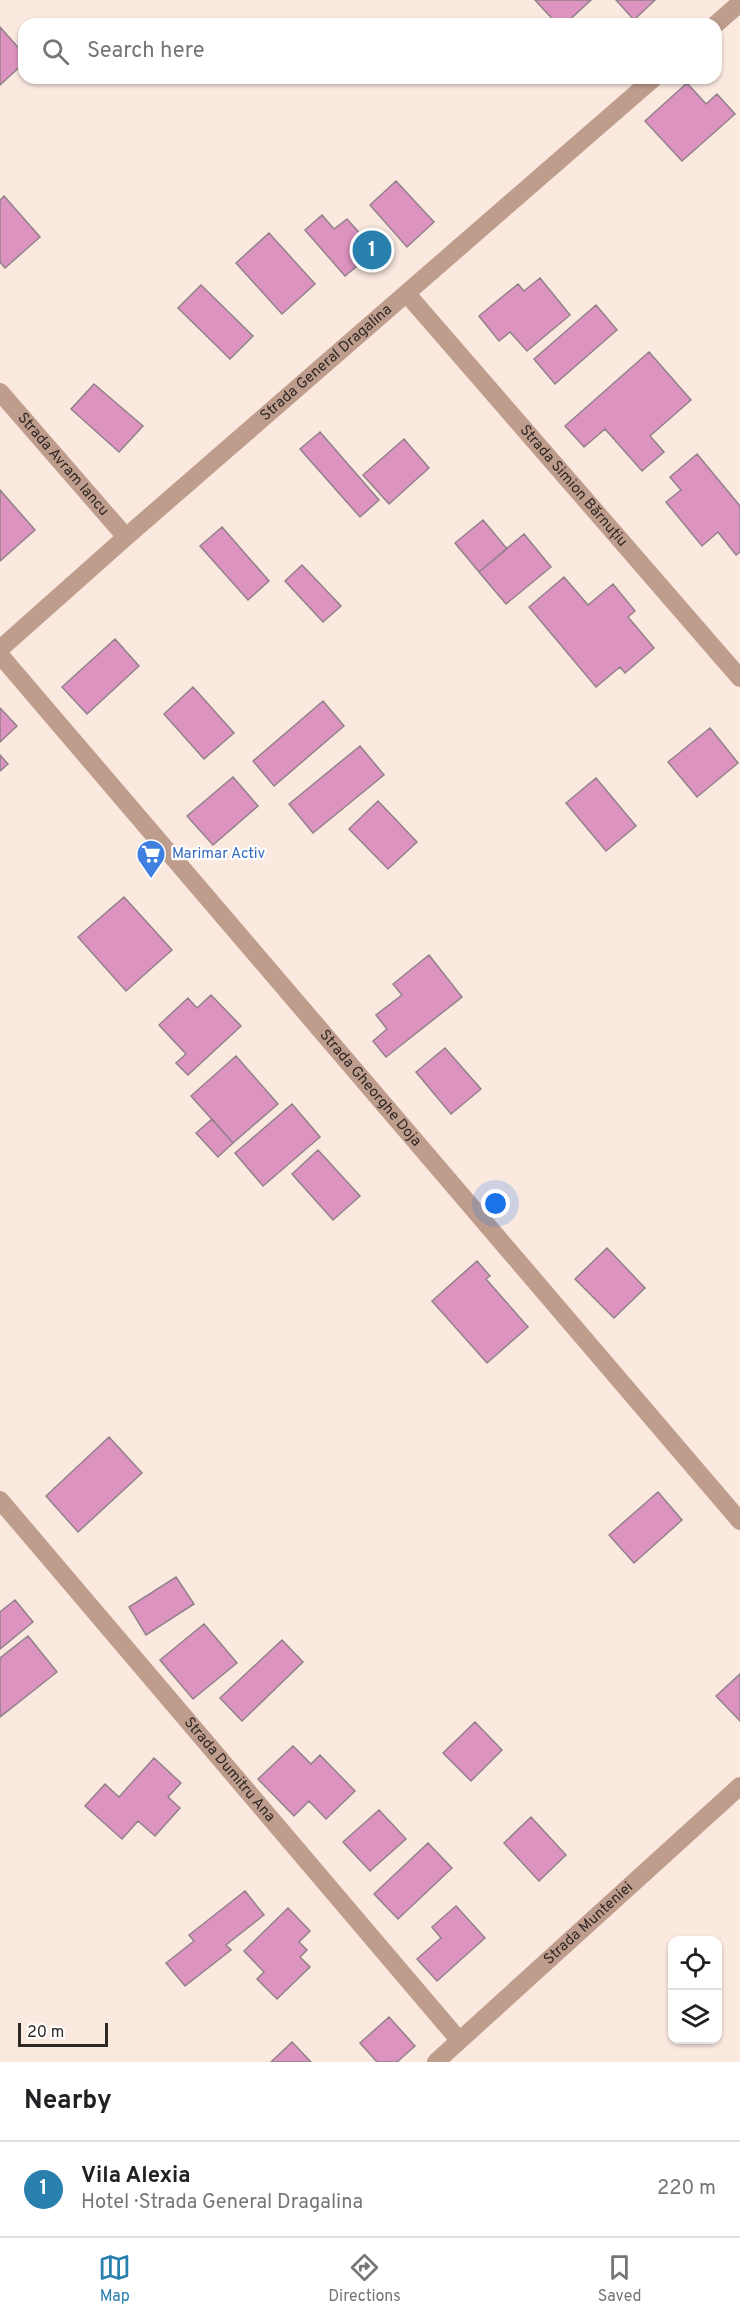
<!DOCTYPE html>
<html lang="en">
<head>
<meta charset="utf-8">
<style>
  :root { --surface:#fff; --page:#f6f6f6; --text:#202124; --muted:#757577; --line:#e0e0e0; --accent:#297fae }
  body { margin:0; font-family:Overpass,sans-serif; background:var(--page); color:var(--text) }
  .controls { position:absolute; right:18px; bottom:18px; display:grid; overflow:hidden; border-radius:12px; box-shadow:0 2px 4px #0004 }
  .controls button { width:54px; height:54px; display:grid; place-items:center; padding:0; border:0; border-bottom:2px solid var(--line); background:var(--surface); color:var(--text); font:30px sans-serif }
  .scale { position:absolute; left:18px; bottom:15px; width:90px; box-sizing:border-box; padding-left:6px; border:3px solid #2f2825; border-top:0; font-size:16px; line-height:21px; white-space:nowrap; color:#2f2825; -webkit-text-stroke:4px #fff; paint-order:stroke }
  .you { position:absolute; left:496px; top:1204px; width:21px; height:21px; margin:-15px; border:4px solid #fff; border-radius:50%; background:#1a73e8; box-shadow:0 0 0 9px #1a73e833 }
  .badge { display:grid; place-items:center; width:39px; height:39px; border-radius:50%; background:var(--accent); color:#fff; font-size:20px; font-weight:700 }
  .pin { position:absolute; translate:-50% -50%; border:3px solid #fff; box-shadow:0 2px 6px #0006 }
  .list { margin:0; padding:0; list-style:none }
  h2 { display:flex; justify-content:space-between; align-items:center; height:78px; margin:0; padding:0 24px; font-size:26px }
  h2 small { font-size:20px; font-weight:400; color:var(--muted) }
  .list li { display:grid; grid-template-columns:39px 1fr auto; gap:18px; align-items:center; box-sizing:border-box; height:96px; padding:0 24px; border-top:2px solid var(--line) }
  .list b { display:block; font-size:22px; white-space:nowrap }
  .list p { margin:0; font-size:20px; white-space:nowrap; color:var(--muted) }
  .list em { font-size:20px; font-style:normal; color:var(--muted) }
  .icon { flex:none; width:33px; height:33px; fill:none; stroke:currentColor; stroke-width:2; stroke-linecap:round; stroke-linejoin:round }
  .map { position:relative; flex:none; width:740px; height:2062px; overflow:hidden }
  .search { position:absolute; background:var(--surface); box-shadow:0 2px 4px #0004; left:18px; right:18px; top:18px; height:66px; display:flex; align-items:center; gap:15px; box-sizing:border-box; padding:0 21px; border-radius:18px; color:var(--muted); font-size:22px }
  .sheet { height:174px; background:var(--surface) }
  nav { display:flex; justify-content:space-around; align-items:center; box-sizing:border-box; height:84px; border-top:2px solid var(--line); background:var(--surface); font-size:16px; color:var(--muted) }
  nav a { display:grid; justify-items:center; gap:3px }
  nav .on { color:var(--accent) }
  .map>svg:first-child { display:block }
  .building { fill:#dd93bf; stroke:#91828a; stroke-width:1.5 }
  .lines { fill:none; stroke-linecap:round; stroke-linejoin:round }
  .street { stroke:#bf9d8d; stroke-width:18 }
  .labels { text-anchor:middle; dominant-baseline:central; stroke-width:4.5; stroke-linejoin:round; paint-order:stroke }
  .street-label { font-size:15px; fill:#2f2825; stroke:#fff }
  .shop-label { font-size:15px; fill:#366cbe; stroke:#fff; text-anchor:start }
</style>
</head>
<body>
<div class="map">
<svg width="740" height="2062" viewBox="0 0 740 2062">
  <rect width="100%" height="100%" fill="#fbe9e0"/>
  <path class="building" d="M535,0H591L565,24H557Z
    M616,0H655L634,20Z
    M0,27L24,54V63L0,85Z
    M687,83L706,104L717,94L735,114L682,161L645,121Z
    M396,181L434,222L407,247L370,205Z
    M4,196L40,237L5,268L0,262V200Z
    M322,215L334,229L347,219L363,237L350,248L362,262L345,276L305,230Z
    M269,233L315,284L282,314L236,263Z
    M540,278L570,315L527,351L510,332L499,341L479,316L518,284L524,291Z
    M201,285L253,336L230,359L178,308Z
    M596,305L617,330L555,384L534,359Z
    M649,352L691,400L650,436L664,452L642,471L605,429L584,447L565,426Z
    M94,384L143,426L119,452L71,409Z
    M320,432L379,500L360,517L300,449Z
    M404,439L429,468L389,504L363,475Z
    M697,454L740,506V552L736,555L718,532L702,546L666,502L681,490L670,477Z
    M0,490L35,530L0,561Z
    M483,520L507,549L479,572L455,543Z
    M222,527L269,581L248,600L200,546Z
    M524,534L551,567L506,604L479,572Z
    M302,565L341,606L323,622L285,581Z
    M564,577L588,605L613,584L635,611L628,617L654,648L625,673L620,667L596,687L529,607Z
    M115,639L139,666L87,714L62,687Z
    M193,687L234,733L204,759L164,714Z
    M323,701L344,726L274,786L253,761Z
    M0,708L17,726L0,742Z
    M710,728L738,763L697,797L668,762Z
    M360,746L384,775L313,833L289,804Z
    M0,755L8,764L0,771Z
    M233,777L258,806L213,845L187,816Z
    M596,778L636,826L606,851L566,803Z
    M378,801L417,842L388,869L349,829Z
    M124,897L172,950L126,991L78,937Z
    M429,955L462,997L386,1057L373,1041L387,1029L376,1015L402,995L393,984Z
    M211,995L241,1026L188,1075L176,1063L186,1054L159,1025L188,998L197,1008Z
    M445,1048L481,1089L451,1114L416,1072Z
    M236,1056L278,1104L233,1143L191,1096Z
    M292,1104L320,1137L263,1186L235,1153Z
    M212,1119L233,1143L218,1157L196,1133Z
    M318,1150L360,1196L333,1220L292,1174Z
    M607,1248L645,1288L614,1318L575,1279Z
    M477,1261L490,1276L486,1279L528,1327L487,1363L432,1301Z
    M109,1437L142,1473L78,1532L46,1496Z
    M658,1492L682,1520L634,1563L609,1535Z
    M176,1577L194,1604L146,1635L129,1607Z
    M15,1600L33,1622L0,1649V1612Z
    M204,1624L237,1663L193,1699L160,1660Z
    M28,1636L57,1672L0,1717V1658Z
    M282,1640L303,1662L242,1721L220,1698Z
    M740,1674V1721L716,1696Z
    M475,1722L502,1750L471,1781L443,1753Z
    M293,1746L311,1764L320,1755L355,1791L326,1819L309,1801L294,1816L258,1779Z
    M154,1758L181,1783L168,1797L180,1808L155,1836L138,1821L122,1839L85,1806L105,1784L119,1797Z
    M379,1810L406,1839L370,1871L343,1842Z
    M531,1817L566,1855L539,1881L504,1843Z
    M428,1843L452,1868L398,1919L374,1894Z
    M245,1891L264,1915L226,1945L231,1950L185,1986L166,1963L194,1941L189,1935Z
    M456,1906L485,1938L437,1981L417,1959L441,1938L432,1927Z
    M288,1908L310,1931L299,1942L307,1950L300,1957L310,1967L277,1999L257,1979L264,1972L244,1951Z
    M389,2017L415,2046L397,2062H377L360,2043Z
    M292,2042L311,2062H271Z"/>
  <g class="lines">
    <g class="street">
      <path d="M716,24L740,3"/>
      <path id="s1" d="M407,294L740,678"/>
      <path id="s2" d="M0,392L126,537"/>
      <path id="s3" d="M0,649L126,537L654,78"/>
      <path id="s4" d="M0,655L740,1521"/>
      <path id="s5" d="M0,1500L459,2040"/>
      <path id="s6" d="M436,2062L740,1786"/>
    </g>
  </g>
  <defs>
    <g id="supermarket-pin" transform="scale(1.5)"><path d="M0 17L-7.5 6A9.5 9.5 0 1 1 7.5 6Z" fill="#3f7fe0" stroke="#fff"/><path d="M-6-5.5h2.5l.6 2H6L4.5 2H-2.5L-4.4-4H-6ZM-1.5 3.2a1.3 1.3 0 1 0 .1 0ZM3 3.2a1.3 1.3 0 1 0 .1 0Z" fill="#fff"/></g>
  </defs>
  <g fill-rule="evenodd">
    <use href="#supermarket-pin" x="151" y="854"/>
  </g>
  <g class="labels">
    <g class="street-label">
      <text stroke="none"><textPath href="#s3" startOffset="434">Strada General Dragalina</textPath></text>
      <text stroke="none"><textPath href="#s2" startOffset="96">Strada Avram Iancu</textPath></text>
      <text stroke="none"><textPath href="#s1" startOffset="254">Strada Simion Bărnuțiu</textPath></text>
      <text stroke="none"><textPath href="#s4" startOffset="570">Strada Gheorghe Doja</textPath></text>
      <text stroke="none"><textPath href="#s5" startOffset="354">Strada Dumitru Ana</textPath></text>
      <text stroke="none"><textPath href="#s6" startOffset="206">Strada Munteniei</textPath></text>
    </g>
    <g class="shop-label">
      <text x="172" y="854">Marimar Activ</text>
    </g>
  </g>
</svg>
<div class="controls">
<button><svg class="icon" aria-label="locate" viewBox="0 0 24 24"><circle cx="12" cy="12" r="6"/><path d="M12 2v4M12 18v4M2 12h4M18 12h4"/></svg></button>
<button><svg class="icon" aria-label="layers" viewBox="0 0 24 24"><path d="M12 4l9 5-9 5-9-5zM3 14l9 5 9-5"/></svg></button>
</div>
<div class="scale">20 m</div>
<div class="you"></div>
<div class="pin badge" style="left:372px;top:250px">1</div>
<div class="search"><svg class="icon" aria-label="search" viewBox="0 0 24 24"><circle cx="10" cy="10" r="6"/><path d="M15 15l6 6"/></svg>Search here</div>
</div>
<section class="sheet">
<h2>Nearby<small></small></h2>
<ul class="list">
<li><span class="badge">1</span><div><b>Vila Alexia</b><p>Hotel · Strada General Dragalina</p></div><em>220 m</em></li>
</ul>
</section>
<nav>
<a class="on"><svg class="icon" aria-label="map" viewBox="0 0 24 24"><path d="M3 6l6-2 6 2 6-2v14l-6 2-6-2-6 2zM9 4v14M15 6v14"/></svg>Map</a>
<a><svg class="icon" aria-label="directions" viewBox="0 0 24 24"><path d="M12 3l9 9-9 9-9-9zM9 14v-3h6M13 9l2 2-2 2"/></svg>Directions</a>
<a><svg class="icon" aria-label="saved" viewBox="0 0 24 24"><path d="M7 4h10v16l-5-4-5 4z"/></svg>Saved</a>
</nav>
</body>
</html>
